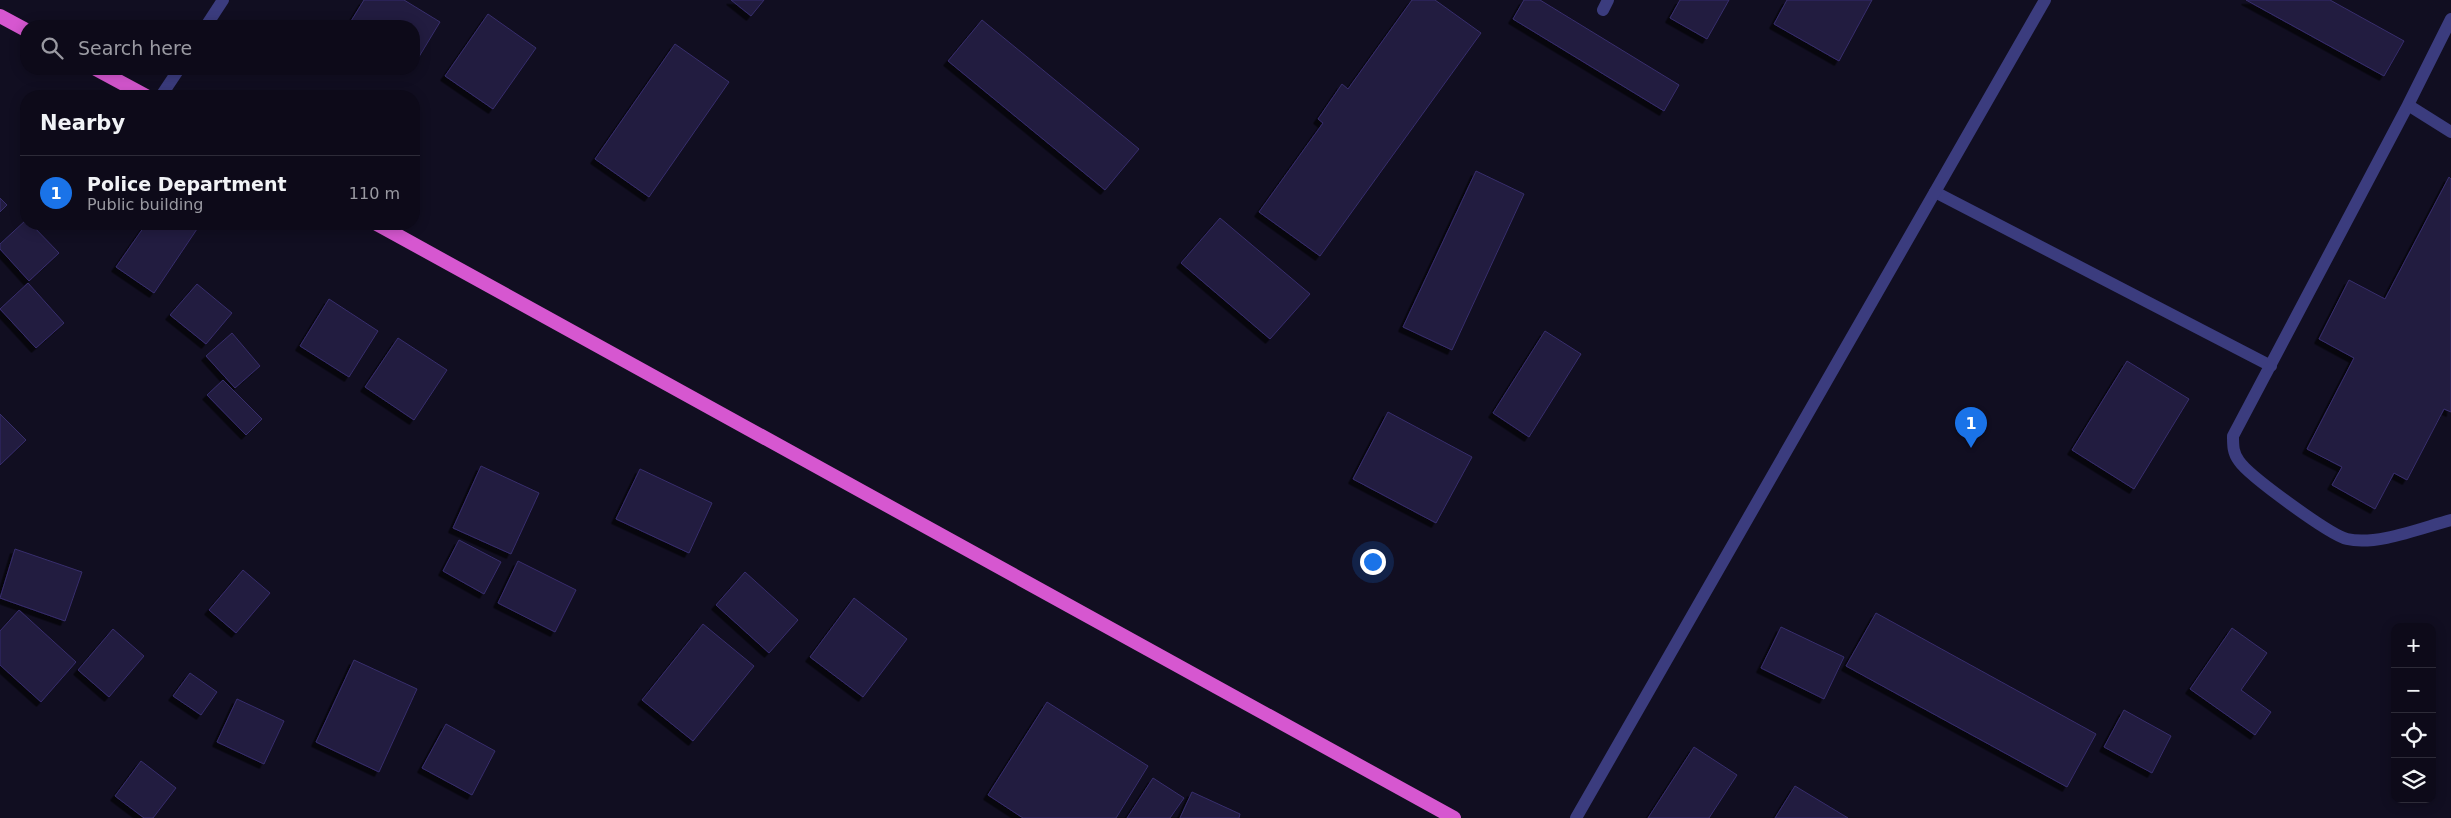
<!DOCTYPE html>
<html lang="en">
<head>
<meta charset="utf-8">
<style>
  :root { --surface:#0d0a19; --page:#1b1826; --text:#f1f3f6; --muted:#9a9aa2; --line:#2d2b38; --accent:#1a73e8 }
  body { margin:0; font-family:"DejaVu Sans",sans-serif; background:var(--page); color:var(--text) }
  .controls { position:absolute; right:15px; bottom:15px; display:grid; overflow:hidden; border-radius:10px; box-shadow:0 2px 12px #0003 }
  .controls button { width:45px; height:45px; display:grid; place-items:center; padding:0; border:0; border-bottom:1px solid var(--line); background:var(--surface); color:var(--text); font:25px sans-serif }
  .you { position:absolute; left:1372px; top:561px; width:18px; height:18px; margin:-12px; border:4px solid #fff; border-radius:50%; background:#1a73e8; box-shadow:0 0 0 8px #1a73e833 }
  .badge { display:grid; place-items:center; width:32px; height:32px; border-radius:50%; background:var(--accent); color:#fff; font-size:16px; font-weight:700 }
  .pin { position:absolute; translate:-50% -41px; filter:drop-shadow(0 1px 2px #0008) }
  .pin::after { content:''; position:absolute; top:26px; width:18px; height:15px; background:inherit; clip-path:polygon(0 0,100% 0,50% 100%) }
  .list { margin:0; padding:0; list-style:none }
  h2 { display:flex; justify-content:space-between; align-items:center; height:65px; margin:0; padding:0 20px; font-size:21px }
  h2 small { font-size:16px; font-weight:400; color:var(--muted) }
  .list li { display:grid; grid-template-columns:32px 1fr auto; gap:15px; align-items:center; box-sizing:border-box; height:75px; padding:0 20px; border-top:1px solid var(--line) }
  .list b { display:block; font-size:19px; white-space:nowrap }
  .list p { margin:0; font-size:16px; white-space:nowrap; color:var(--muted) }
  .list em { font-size:16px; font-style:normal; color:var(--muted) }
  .icon { flex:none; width:28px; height:28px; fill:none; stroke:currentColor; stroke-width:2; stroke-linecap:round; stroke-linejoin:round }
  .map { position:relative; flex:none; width:2451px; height:818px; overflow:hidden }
  .search { position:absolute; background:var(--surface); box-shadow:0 2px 12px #0003; left:20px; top:20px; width:400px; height:55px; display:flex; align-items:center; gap:12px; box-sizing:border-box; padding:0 18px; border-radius:20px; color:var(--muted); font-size:19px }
  .panel { position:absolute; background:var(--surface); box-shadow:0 2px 12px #0003; left:20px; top:90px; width:400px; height:140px; border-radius:20px }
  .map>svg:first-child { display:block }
  .building { fill:#211b41; stroke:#382e6c; filter:url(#shadow) }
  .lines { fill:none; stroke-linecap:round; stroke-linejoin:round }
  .service { stroke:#3b3c7e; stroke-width:12 }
  .minor { stroke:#3b3c7e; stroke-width:12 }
  .trunk { stroke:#d657d0; stroke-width:14 }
</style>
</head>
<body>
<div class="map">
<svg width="2451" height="818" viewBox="0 0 2451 818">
  <defs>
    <filter id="shadow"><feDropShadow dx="-4.5" dy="4.5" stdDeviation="0" flood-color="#0009"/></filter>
  </defs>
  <rect width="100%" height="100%" fill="#110e21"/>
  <path class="building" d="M364,0H404L440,22L414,65V26H348Z
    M731,0H764L751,16Z
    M1412,0H1435L1481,33L1320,256L1259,212L1323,123L1318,119L1342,84L1348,89Z
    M1524,0H1540L1679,85L1664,111L1513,19Z
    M1680,0H1729L1707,39L1670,18Z
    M1787,0H1872L1839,61L1774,24Z
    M2246,0H2330L2404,41L2384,76Z
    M488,14L536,48L493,109L445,76Z
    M982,20L1139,149L1105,190L948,61Z
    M675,44L729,82L649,197L595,159Z
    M1476,171L1524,194L1452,350L1403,327Z
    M2449,177L2451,179V412L2444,409L2407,480L2394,473L2375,509L2332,485L2342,467L2307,449L2354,358L2319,339L2349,280L2385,299Z
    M0,198L7,205L0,212Z
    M1220,218L1310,294L1270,339L1181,263Z
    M26,220V224H31L59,253L29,281L0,249V244Z
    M146,224H189L197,229L154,293L116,267Z
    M28,283L64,323L36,348L0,309Z
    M197,284L232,313L206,344L170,315Z
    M329,299L378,331L349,377L300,346Z
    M1545,331L1581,354L1529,437L1493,413Z
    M232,333L260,366L235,388L206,356Z
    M398,338L447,370L414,420L365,387Z
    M2127,361L2189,399L2134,489L2072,450Z
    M223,380L262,419L246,435L207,395Z
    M1388,412L1472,457L1436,523L1353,479Z
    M0,414L26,440L0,465Z
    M481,466L539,493L511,554L453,528Z
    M640,469L712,503L689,553L616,519Z
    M459,540L501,562L484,594L443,571Z
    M15,549L82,572L65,621L0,598Z
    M518,561L576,590L555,632L498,603Z
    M243,570L270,593L236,633L209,610Z
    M745,572L798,620L769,653L716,605Z
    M854,598L907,639L863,697L810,657Z
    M19,610L76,662L41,702L0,665V631Z
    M1876,613L2096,734L2067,787L1846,666Z
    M703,624L754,666L693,741L642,700Z
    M1781,627L1844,657L1824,699L1761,668Z
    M2232,628L2267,653L2241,690L2271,712L2255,735L2190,689Z
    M113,629L144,656L109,697L78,670Z
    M354,660L417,689L379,772L316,742Z
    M190,673L217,692L201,715L173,696Z
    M237,699L284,721L264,764L217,742Z
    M1047,702L1148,766L1116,818H1023L988,795Z
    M2124,710L2171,736L2152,773L2104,747Z
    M446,724L495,751L472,795L422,768Z
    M1694,747L1737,775L1709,818H1648Z
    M141,761L176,788L153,818H144L115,796Z
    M1153,778L1184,798L1170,818H1127Z
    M1795,786L1848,818H1775Z
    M1192,792L1240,814L1239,818H1180Z"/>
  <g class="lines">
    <path class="service" d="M1603,10L1608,0
      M2451,19L2408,105L2451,132
      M2408,105L2233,436C2233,446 2233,453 2239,461C2249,476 2330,535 2347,539C2376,546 2421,528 2451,520
      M1935,192L2271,366"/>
    <path class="minor" d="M206,26L223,0
      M161,96L179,69
      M1576,818L2045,0"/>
    <path class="trunk" d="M0,16L26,30
      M96,69L146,96
      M377,224L1454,818"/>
  </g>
</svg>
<div class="controls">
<button>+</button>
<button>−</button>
<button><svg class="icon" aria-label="locate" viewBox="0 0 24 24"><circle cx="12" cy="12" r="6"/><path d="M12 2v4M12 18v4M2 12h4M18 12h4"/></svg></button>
<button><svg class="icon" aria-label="layers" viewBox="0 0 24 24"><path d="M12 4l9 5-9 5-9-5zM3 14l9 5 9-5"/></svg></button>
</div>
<div class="you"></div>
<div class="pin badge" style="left:1971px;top:448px">1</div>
<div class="search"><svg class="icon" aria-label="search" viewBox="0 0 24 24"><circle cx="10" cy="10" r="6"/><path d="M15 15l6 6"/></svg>Search here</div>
<section class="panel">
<h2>Nearby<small></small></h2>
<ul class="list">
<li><span class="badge">1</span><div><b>Police Department</b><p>Public building</p></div><em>110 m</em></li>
</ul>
</section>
</div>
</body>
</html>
